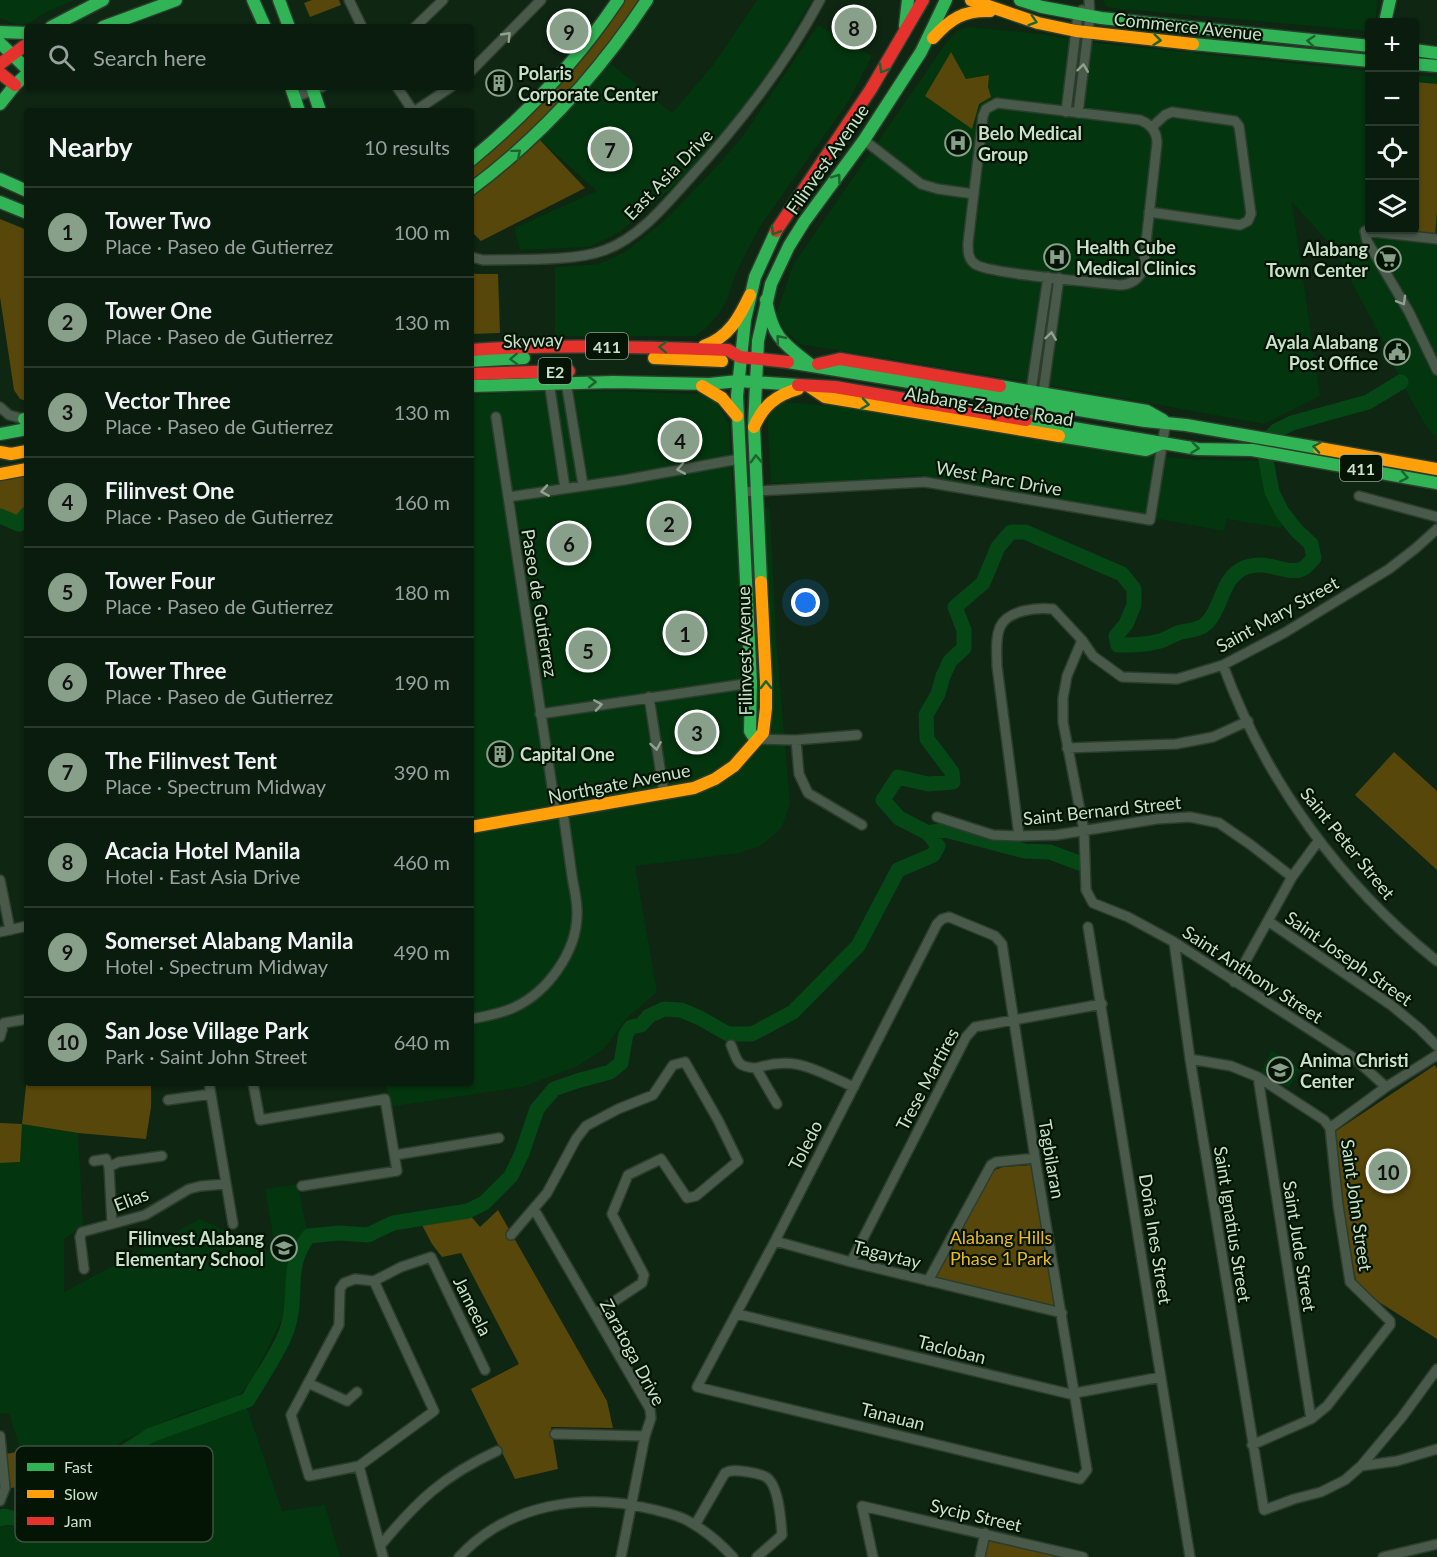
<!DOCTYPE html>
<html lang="en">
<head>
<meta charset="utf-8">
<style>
  :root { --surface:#0a1c0e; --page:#18291c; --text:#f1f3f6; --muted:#99a19e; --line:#2a3a2e; --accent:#889f89 }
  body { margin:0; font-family:Lato,sans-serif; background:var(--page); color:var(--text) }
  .controls { position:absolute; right:18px; top:18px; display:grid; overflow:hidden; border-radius:6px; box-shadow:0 2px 4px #0004 }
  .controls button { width:54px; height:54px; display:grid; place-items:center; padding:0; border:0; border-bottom:2px solid var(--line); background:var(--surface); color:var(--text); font:30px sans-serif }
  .you { position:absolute; left:806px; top:603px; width:21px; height:21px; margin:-15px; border:4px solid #fff; border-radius:50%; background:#1a73e8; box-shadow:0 0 0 9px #1a73e833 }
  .badge { display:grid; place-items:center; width:39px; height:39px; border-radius:50%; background:var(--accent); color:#111; font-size:20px; font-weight:700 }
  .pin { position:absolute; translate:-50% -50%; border:3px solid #fff; box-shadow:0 2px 6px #0006 }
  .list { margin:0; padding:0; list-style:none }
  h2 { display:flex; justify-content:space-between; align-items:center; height:78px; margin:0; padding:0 24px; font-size:26px }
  h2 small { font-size:20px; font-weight:400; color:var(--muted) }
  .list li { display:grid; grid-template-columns:39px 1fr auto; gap:18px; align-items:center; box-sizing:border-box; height:90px; padding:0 24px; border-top:2px solid var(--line) }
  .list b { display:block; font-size:22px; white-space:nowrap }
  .list p { margin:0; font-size:20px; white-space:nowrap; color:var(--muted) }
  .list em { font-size:20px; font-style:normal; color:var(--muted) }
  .icon { flex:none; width:33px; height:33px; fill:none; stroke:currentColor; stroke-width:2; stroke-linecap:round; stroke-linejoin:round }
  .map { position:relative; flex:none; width:1437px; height:1557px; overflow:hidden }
  .search { position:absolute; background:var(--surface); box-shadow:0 2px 4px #0004; left:24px; top:24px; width:450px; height:66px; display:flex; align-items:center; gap:15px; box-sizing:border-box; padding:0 21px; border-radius:6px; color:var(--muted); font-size:22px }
  .panel { position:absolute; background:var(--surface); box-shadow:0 2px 4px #0004; left:24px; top:108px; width:450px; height:978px; border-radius:6px }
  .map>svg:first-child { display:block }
  .built { fill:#03350e }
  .green { fill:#58470a }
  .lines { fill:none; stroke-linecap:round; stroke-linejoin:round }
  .river { stroke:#064716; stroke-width:15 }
  .street-casing { stroke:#2c3d2e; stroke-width:12 }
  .fast-casing { stroke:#2c3d2e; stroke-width:15 }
  .slow-casing { stroke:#2c3d2e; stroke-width:15 }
  .jam-casing { stroke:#2c3d2e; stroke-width:15 }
  .street { stroke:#49594a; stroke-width:9 }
  .fast { stroke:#30b455; stroke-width:12 }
  .slow { stroke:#ff9f0a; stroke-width:12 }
  .jam { stroke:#e5322d; stroke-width:12 }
  .oneway { stroke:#1a642d }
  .oneway2 { stroke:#8fa390 }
  .labels { text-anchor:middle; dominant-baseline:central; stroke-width:4.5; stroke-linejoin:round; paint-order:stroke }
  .shield { fill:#041405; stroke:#8ea38e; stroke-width:1.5 }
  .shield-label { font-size:16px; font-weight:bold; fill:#c9e0c9 }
  .street-label { font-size:18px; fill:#c9e0c9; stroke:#041405 }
  .poi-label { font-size:18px; font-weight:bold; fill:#c9e0c9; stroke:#041405; text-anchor:start }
  .park-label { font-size:18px; fill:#efb91e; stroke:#041405 }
  .key { fill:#041405; stroke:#3f5140; stroke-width:1.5 }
  .key-label { font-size:16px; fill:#c9e0c9 }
</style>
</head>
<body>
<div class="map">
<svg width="1437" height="1557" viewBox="0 0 1437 1557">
  <rect width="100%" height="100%" fill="#0e2612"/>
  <path class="built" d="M0,0H74L43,14L29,23L17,25L0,18Z
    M757,0H812L768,76L724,132L677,183L620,232L589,247L520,250L514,228L597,191L540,140L591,87L610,63L672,113L713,65Z
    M1103,0H1377L1376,22H1370L1369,31L1111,8L1106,6Z
    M818,25L872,56L848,102L759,228L736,273L727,300L718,315L704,330L695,336H555V267L599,264L625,252L664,221L720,163L742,137Z
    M969,27L1042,34L1097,43L1369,71L1370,230H1414L1415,75L1437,77V439L1424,423L1401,382L1387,349L1333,247L1292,202L1320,396L1264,424L1066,388L799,344L783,328L776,315L793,265L946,43L957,31Z
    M613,391L699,394L714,398L729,425L734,509L770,508L776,637L790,803L782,827L772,837L758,847L739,853L635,866L657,992L627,1018L604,1049L578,1066L522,1087L389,1107L386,1083H471V395L518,392Z
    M777,401L842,407L1117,451L1185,459L1260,461L1264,485L1269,500L1283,521L1281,528L1227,519L1224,531L919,475L830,482L771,483L767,411Z
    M1271,1050L1300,1068L1289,1088L1261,1072Z
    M22,1124L78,1133L83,1226L64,1239V1292L200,1219L276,1254L265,1189L298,1184L307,1231L291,1253L290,1296L286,1311L251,1382L238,1396L182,1414L122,1441L97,1470L39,1512L9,1413L0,1414V1163L20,1162Z
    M247,1408L282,1511L325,1505L340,1557H0V1528L4,1525L34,1530L91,1492L122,1454L148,1440Z"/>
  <path class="green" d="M312,0H339L341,5L310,17L304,3Z
    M624,0H641L626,24L593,67L541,126L471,183V166C528,118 585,64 624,0Z
    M951,52L966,79L989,75L988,87L991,97L979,104L972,129L925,96Z
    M1415,82L1437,84V210L1435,235L1374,230H1414Z
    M540,140L585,188L481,241L471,231V198Z
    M0,219L27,230V401L20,399L14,390L0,297Z
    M471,272L476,274H498L500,333L471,334Z
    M27,468V508L18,522L0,513V472Z
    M1394,752L1437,791V870L1355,795Z
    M1435,1065L1437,1069V1339L1379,1302L1356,1281L1343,1210L1333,1133Z
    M27,1077V1083H151V1107L146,1139L78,1133L22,1124L20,1162L0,1163V1123L22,1124Z
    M1032,1165L1058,1307L935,1278L992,1171L1003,1167Z
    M498,1210L607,1401L613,1428L551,1427L558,1469L515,1479L471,1389L519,1364L461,1253L442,1257L432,1244L421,1223L469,1214L480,1227Z
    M21,1451L26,1486L11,1488L6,1454Z
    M986,1534L1079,1557H982Z"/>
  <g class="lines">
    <path class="river" d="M0,516L19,524L27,514
      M928,833L945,830L1025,851L1050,852L1082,864
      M0,1519L4,1516L34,1523L102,1478L121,1454L151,1435L248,1400C259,1380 280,1351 287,1330C299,1296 284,1266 309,1236L339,1233L368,1235L393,1223L468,1211L484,1203L511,1176L522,1153L537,1109L554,1089L577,1081L610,1072L621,1063L626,1034L631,1027L641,1025L649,1016L664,1009L681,1010L700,1018L728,1034H752L793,1012L858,946L898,870L933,855L938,846L928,833L899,818L883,800L898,777L928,784L953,782L952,772L927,739L926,715L938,694L943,676L950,661L964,648V630L955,607L983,583L998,547L1011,532H1025L1122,574L1134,589V605L1126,624L1116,636L1118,645C1132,645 1146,645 1160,641C1167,639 1174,634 1181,632C1190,630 1200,630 1207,623C1224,605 1220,578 1246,567C1268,559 1289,577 1304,568C1307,566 1311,561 1314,558L1311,544L1296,530L1282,512L1272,492L1263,444L1276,431L1292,423L1368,402L1401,382"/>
    <g class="street-casing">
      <path id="street" d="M349,0L362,27
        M415,27L443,0
        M471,71L541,0
        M397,87L413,111
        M295,97L322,87
        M997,103L1140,120C1150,124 1157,131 1157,143L1143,270C1138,280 1130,285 1119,285C1096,282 988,274 975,264C968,259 968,252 968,243L983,116L986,109Z
        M415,111L451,87
        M1066,112L1078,14L1082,10
        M1078,113L1090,16L1089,0
        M864,140L921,184L938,189L974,194
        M1149,212L1240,225L1248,221L1251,214L1239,126L1235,121L1172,112L1165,115L1152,127
        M1437,239L1365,231L1367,241L1409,312L1437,370
        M471,257L483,260C517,259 574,262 605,250C638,238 665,206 688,180C739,124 784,67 820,0
        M549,382L565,488
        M566,382L583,485
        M1045,398L1043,393L1059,278
        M0,407L9,415L24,419
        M496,417L556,813
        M1030,420L1033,401L1031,391L1048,277
        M741,492L925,482L1150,520L1166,421
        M1359,496L1437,517
        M508,497L624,480L739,459
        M1082,640L1067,676L1063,698V722L1084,831L1086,890L1093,903L1128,917L1174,942L1354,1058L1386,1087
        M1223,665C1265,780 1341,885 1437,961
        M649,697L664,794
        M540,714L751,683
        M755,739L796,740L857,735
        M796,740L799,774L808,793L862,825
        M1067,748L1176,744L1213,737L1248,721
        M937,817L993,835L1019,836L1056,835L1157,819L1190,817L1219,823L1251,845L1292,877
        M1019,836L997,666C997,653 995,639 1000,627C1008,610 1037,607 1053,609L1082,640L1093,656L1122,677L1177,679L1223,665L1284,633L1389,569L1416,548L1437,529
        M0,880L10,930
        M949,917L995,936L1002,944L1035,1158L1087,1470L1080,1479L697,1387L775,1241L937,924L942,919Z
        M1268,921L1391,1005L1420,1029L1437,1046
        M1088,927L1190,1557
        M0,932L27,926
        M1174,942L1190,1059L1264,1510L1294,1499L1321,1492L1345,1480L1361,1466L1402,1417L1437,1369
        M1234,982L1292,877L1319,840
        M471,1019C486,1016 501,1014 515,1007C547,992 576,953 577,916C578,903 574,889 572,876C569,854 566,833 563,812
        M0,1037L4,1023L27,1019
        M731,1045C738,1062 737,1067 756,1068
        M1190,1059L1231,1066L1258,1077L1324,1120L1330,1128L1338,1205L1350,1282L1390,1321V1325L1327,1406L1311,1419L1252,1445
        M1258,1077L1311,1419
        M209,1083L233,1224
        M253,1083L260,1120L385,1099L397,1171L302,1186
        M168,1100L211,1094
        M777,1104L756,1068C798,1055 816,1071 854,1087
        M1330,1128L1386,1087L1437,1055
        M395,1155L499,1138
        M94,1161L106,1159L109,1167
        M534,1209L650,1409L651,1418L645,1436L621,1557
        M112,1224L109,1167L119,1162L162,1156
        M511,1235L547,1193L576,1139L586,1126L618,1109L653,1095L673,1065L685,1062L718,1120L738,1161L696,1196L687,1198L661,1159L628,1175L612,1214L644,1275L642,1283L595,1314
        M775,1241L851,1262L1062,1313
        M851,1262L966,1037L975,1027L1102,1004
        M84,1269L80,1237L82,1232L145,1215L189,1189L201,1186L226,1184
        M355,1279L374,1281L434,1411L359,1466L309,1476L291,1415L339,1325L340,1289L344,1283Z
        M374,1281L401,1267L431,1257L485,1370
        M928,1281L991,1165L996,1162L1035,1158
        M737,1314L1070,1394L1161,1377
        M308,1383L347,1401L357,1392
        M555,1434L645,1436
        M0,1436L5,1488L0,1501
        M359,1466L383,1557
        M1361,1466L1397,1461L1437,1449
        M695,1525L725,1473C732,1469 740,1471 748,1472C754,1473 761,1474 766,1477C779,1485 781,1521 782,1535L757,1557
        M380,1546C417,1501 443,1476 497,1451
        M459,1557C508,1504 583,1492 651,1509C663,1512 679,1515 690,1522C706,1531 721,1544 733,1557
        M873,1557L862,1506L1083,1557
        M980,1557L985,1533
        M1383,1557L1437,1544"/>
    </g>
    <g class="fast-casing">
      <path id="fast" d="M253,0L265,27
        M279,0L289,27
        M1020,0L1042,7L1101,18L1370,46
        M1385,22L1390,0
        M905,26L908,0
        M51,27L103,0
        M103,27L176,0
        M0,32L27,33
        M0,43L27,69
        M1193,44L1370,61
        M1414,50L1437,53
        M1414,64L1437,66
        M291,87L299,111
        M312,87L320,111
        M0,104L15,85L27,74
        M471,160C528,113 577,61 618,0
        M0,179L27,191
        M471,189C542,136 598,74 647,0
        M0,202L27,213
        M766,300C773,338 782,342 811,365
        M471,361L524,358
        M788,362L1145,421L1186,425L1319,448
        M471,386L613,382L709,384L738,381L798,385
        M1000,386L1147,411L1163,420
        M24,419H27
        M1026,420L1198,449L1252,450L1437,483
        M0,434L27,429
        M1059,436L1146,450L1163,443
        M761,582L754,427L758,341L771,284L789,246L804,222L864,140L921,52L946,0
        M755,739L750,731L751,683L737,396L745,320L755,277L776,231"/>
    </g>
    <g class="slow-casing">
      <path id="slow" d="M971,0L1038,23L1076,31L1193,44
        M933,38C950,19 964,10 990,11
        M704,346C729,337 739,318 750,295
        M654,358L722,361
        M702,386L722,398L737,416
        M810,387L825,397L1059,436
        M754,427C763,406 776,395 798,389
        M1319,448L1437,469
        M0,452L11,454L27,451
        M0,474L27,469
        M471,827L694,788L715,779L734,766L763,733L766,708V682L761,582"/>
    </g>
    <g class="jam-casing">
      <path id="jam" d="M0,64L27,44
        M0,73L15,85
        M776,231L871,89L923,0
        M471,350C556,344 643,347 728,350L740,357L788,362
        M818,364L840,359L1000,386
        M471,374L569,371
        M798,385L835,387L1026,420"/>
    </g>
    <use href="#street" class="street"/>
    <use href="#fast" class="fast"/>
    <use href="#slow" class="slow"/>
    <use href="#jam" class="jam"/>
  </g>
  <defs><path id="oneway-chevron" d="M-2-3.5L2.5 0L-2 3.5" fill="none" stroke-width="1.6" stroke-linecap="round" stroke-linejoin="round" transform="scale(1.5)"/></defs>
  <g class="oneway">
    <use href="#oneway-chevron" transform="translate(1033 21) rotate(17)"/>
    <use href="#oneway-chevron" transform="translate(1157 40) rotate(6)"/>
    <use href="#oneway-chevron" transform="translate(1311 41) rotate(-175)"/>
    <use href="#oneway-chevron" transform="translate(883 69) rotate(120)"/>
    <use href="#oneway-chevron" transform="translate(517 153) rotate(-40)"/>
    <use href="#oneway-chevron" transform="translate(837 178) rotate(-54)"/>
    <use href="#oneway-chevron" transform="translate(775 231) rotate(120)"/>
    <use href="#oneway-chevron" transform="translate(780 339) rotate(-130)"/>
    <use href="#oneway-chevron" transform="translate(663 347) rotate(-178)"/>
    <use href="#oneway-chevron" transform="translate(514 359) rotate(178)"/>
    <use href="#oneway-chevron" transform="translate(592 382)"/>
    <use href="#oneway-chevron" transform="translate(865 404) rotate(9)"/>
    <use href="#oneway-chevron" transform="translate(1317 447) rotate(-171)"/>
    <use href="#oneway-chevron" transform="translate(1195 448) rotate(7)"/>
    <use href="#oneway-chevron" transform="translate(756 459) rotate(-92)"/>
    <use href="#oneway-chevron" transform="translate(1404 477) rotate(11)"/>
    <use href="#oneway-chevron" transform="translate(766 685) rotate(-91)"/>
  </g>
  <g class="oneway2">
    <use href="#oneway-chevron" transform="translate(507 36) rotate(-46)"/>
    <use href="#oneway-chevron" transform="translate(1083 68) rotate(-83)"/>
    <use href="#oneway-chevron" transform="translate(1402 301) rotate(60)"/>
    <use href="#oneway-chevron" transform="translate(1051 336) rotate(-82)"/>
    <use href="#oneway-chevron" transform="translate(681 469) rotate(170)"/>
    <use href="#oneway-chevron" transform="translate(545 491) rotate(171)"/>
    <use href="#oneway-chevron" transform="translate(598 705) rotate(-9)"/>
    <use href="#oneway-chevron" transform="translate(656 746) rotate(81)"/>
  </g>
  <defs>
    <g id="building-ring" transform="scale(1.35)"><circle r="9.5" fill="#041405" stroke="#889f89" stroke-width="1.5"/><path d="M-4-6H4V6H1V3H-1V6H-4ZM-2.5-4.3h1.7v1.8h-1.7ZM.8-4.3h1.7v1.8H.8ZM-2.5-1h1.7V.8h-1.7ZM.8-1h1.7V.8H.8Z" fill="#889f89"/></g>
    <g id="hospital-ring" transform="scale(1.35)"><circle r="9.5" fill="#041405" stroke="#889f89" stroke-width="1.5"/><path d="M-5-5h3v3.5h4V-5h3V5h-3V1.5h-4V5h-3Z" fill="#889f89"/></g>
    <g id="supermarket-ring" transform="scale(1.35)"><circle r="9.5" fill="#041405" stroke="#889f89" stroke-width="1.5"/><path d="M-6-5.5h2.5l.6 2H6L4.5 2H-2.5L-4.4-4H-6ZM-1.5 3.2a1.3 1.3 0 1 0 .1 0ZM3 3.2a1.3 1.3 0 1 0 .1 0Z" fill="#889f89"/></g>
    <g id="civic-ring" transform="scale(1.35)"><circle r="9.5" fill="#041405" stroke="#889f89" stroke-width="1.5"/><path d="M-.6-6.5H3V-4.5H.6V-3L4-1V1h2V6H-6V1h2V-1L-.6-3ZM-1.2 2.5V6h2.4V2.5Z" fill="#889f89"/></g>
    <g id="school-ring" transform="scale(1.35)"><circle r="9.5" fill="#041405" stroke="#889f89" stroke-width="1.5"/><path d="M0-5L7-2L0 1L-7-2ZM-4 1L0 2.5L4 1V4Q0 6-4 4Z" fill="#889f89"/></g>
  </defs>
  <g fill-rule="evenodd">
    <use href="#building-ring" x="499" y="83"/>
    <use href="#hospital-ring" x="958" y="143"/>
    <use href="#hospital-ring" x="1057" y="257"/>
    <use href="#supermarket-ring" x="1388" y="259"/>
    <use href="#civic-ring" x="1397" y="352"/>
    <use href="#building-ring" x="500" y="754"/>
    <use href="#school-ring" x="1280" y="1070"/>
    <use href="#school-ring" x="284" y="1248"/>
  </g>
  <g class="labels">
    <g class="shield">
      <rect x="586" y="333" width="42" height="26" rx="4.5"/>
      <rect x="538.5" y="358" width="33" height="26" rx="4.5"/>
      <rect x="1340" y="455" width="42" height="26" rx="4.5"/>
    </g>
    <g class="shield-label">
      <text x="607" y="346">411</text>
      <text x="555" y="371">E2</text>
      <text x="1361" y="468">411</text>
    </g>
    <g class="street-label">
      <text transform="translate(1188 26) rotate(6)">Commerce Avenue</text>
      <text transform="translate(827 159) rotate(-55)">Filinvest Avenue</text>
      <text transform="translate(668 174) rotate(-46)">East Asia Drive</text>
      <text transform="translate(533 340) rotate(-2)">Skyway</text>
      <text transform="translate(989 406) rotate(9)">Alabang-Zapote Road</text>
      <text transform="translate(999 478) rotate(10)">West Parc Drive</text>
      <text transform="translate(540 603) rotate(81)">Paseo de Gutierrez</text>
      <text transform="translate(1277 614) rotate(-29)">Saint Mary Street</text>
      <text transform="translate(744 651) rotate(-91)">Filinvest Avenue</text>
      <text transform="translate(619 783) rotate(-11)">Northgate Avenue</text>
      <text transform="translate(1102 810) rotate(-6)">Saint Bernard Street</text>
      <text transform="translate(1348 843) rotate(51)">Saint Peter Street</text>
      <text transform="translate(1349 958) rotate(35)">Saint Joseph Street</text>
      <text transform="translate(1253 974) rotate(33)">Saint Anthony Street</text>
      <text transform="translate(927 1079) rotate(-62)">Trese Martires</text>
      <text transform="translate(805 1145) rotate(-63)">Toledo</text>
      <text transform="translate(1052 1159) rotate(80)">Tagbilaran</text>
      <text transform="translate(131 1199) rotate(-21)">Elias</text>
      <text transform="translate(1357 1205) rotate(82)">Saint John Street</text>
      <text transform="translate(1233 1224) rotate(81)">Saint Ignatius Street</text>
      <text transform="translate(1156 1239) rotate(81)">Doña Ines Street</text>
      <text transform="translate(1300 1246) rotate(81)">Saint Jude Street</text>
      <text transform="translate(887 1254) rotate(14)">Tagaytay</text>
      <text transform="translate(473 1306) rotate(64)">Jameela</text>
      <text transform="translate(952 1349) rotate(14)">Tacloban</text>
      <text transform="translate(633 1352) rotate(62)">Zaratoga Drive</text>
      <text transform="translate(893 1416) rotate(14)">Tanauan</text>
      <text transform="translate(976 1515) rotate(13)">Sycip Street</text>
    </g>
    <g class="poi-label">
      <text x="518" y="73">Polaris<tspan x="518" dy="21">Corporate Center</tspan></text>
      <text x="978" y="133">Belo Medical<tspan x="978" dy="21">Group</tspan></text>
      <text x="1076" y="247">Health Cube<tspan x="1076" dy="21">Medical Clinics</tspan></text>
      <text x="1368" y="249" text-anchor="end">Alabang<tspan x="1368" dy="21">Town Center</tspan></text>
      <text x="1378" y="342" text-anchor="end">Ayala Alabang<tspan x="1378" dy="21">Post Office</tspan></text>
      <text x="520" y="754">Capital One</text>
      <text x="1300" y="1060">Anima Christi<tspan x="1300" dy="21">Center</tspan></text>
      <text x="264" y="1238" text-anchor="end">Filinvest Alabang<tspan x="264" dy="21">Elementary School</tspan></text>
    </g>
    <g class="park-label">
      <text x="1001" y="1237">Alabang Hills<tspan x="1001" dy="21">Phase 1 Park</tspan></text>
    </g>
  </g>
  <rect x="15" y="1446" width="198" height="96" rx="9" class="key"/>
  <rect x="27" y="1463" width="27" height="8" fill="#30b455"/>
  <rect x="27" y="1490" width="27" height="8" fill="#ff9f0a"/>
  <rect x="27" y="1517" width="27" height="8" fill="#e5322d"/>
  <g class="key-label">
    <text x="64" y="1473">Fast</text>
    <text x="64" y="1500">Slow</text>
    <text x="64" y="1527">Jam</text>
  </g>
</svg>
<div class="controls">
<button>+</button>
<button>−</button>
<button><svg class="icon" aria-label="locate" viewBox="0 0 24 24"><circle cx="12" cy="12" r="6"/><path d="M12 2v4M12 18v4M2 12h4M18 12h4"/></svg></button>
<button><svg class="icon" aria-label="layers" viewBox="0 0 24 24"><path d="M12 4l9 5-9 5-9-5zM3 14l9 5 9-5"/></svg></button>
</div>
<div class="you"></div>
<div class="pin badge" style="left:685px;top:633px">1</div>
<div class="pin badge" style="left:669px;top:523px">2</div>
<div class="pin badge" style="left:697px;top:732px">3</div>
<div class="pin badge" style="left:680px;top:440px">4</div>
<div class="pin badge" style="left:588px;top:650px">5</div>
<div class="pin badge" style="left:569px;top:543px">6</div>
<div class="pin badge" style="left:610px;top:149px">7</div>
<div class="pin badge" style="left:854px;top:27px">8</div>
<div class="pin badge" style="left:569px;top:31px">9</div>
<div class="pin badge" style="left:1388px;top:1171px">10</div>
<div class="search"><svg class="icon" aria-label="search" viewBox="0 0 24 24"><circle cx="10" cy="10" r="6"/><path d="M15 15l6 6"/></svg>Search here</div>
<section class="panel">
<h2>Nearby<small>10 results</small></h2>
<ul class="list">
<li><span class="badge">1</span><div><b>Tower Two</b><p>Place · Paseo de Gutierrez</p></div><em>100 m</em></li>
<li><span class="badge">2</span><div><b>Tower One</b><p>Place · Paseo de Gutierrez</p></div><em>130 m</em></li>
<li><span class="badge">3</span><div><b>Vector Three</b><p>Place · Paseo de Gutierrez</p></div><em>130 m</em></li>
<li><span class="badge">4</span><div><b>Filinvest One</b><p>Place · Paseo de Gutierrez</p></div><em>160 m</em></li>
<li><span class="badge">5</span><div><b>Tower Four</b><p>Place · Paseo de Gutierrez</p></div><em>180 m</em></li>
<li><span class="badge">6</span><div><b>Tower Three</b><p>Place · Paseo de Gutierrez</p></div><em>190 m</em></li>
<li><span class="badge">7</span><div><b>The Filinvest Tent</b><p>Place · Spectrum Midway</p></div><em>390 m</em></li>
<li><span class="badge">8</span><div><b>Acacia Hotel Manila</b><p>Hotel · East Asia Drive</p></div><em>460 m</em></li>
<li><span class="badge">9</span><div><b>Somerset Alabang Manila</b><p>Hotel · Spectrum Midway</p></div><em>490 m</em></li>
<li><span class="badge">10</span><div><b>San Jose Village Park</b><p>Park · Saint John Street</p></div><em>640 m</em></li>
</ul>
</section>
</div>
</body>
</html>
